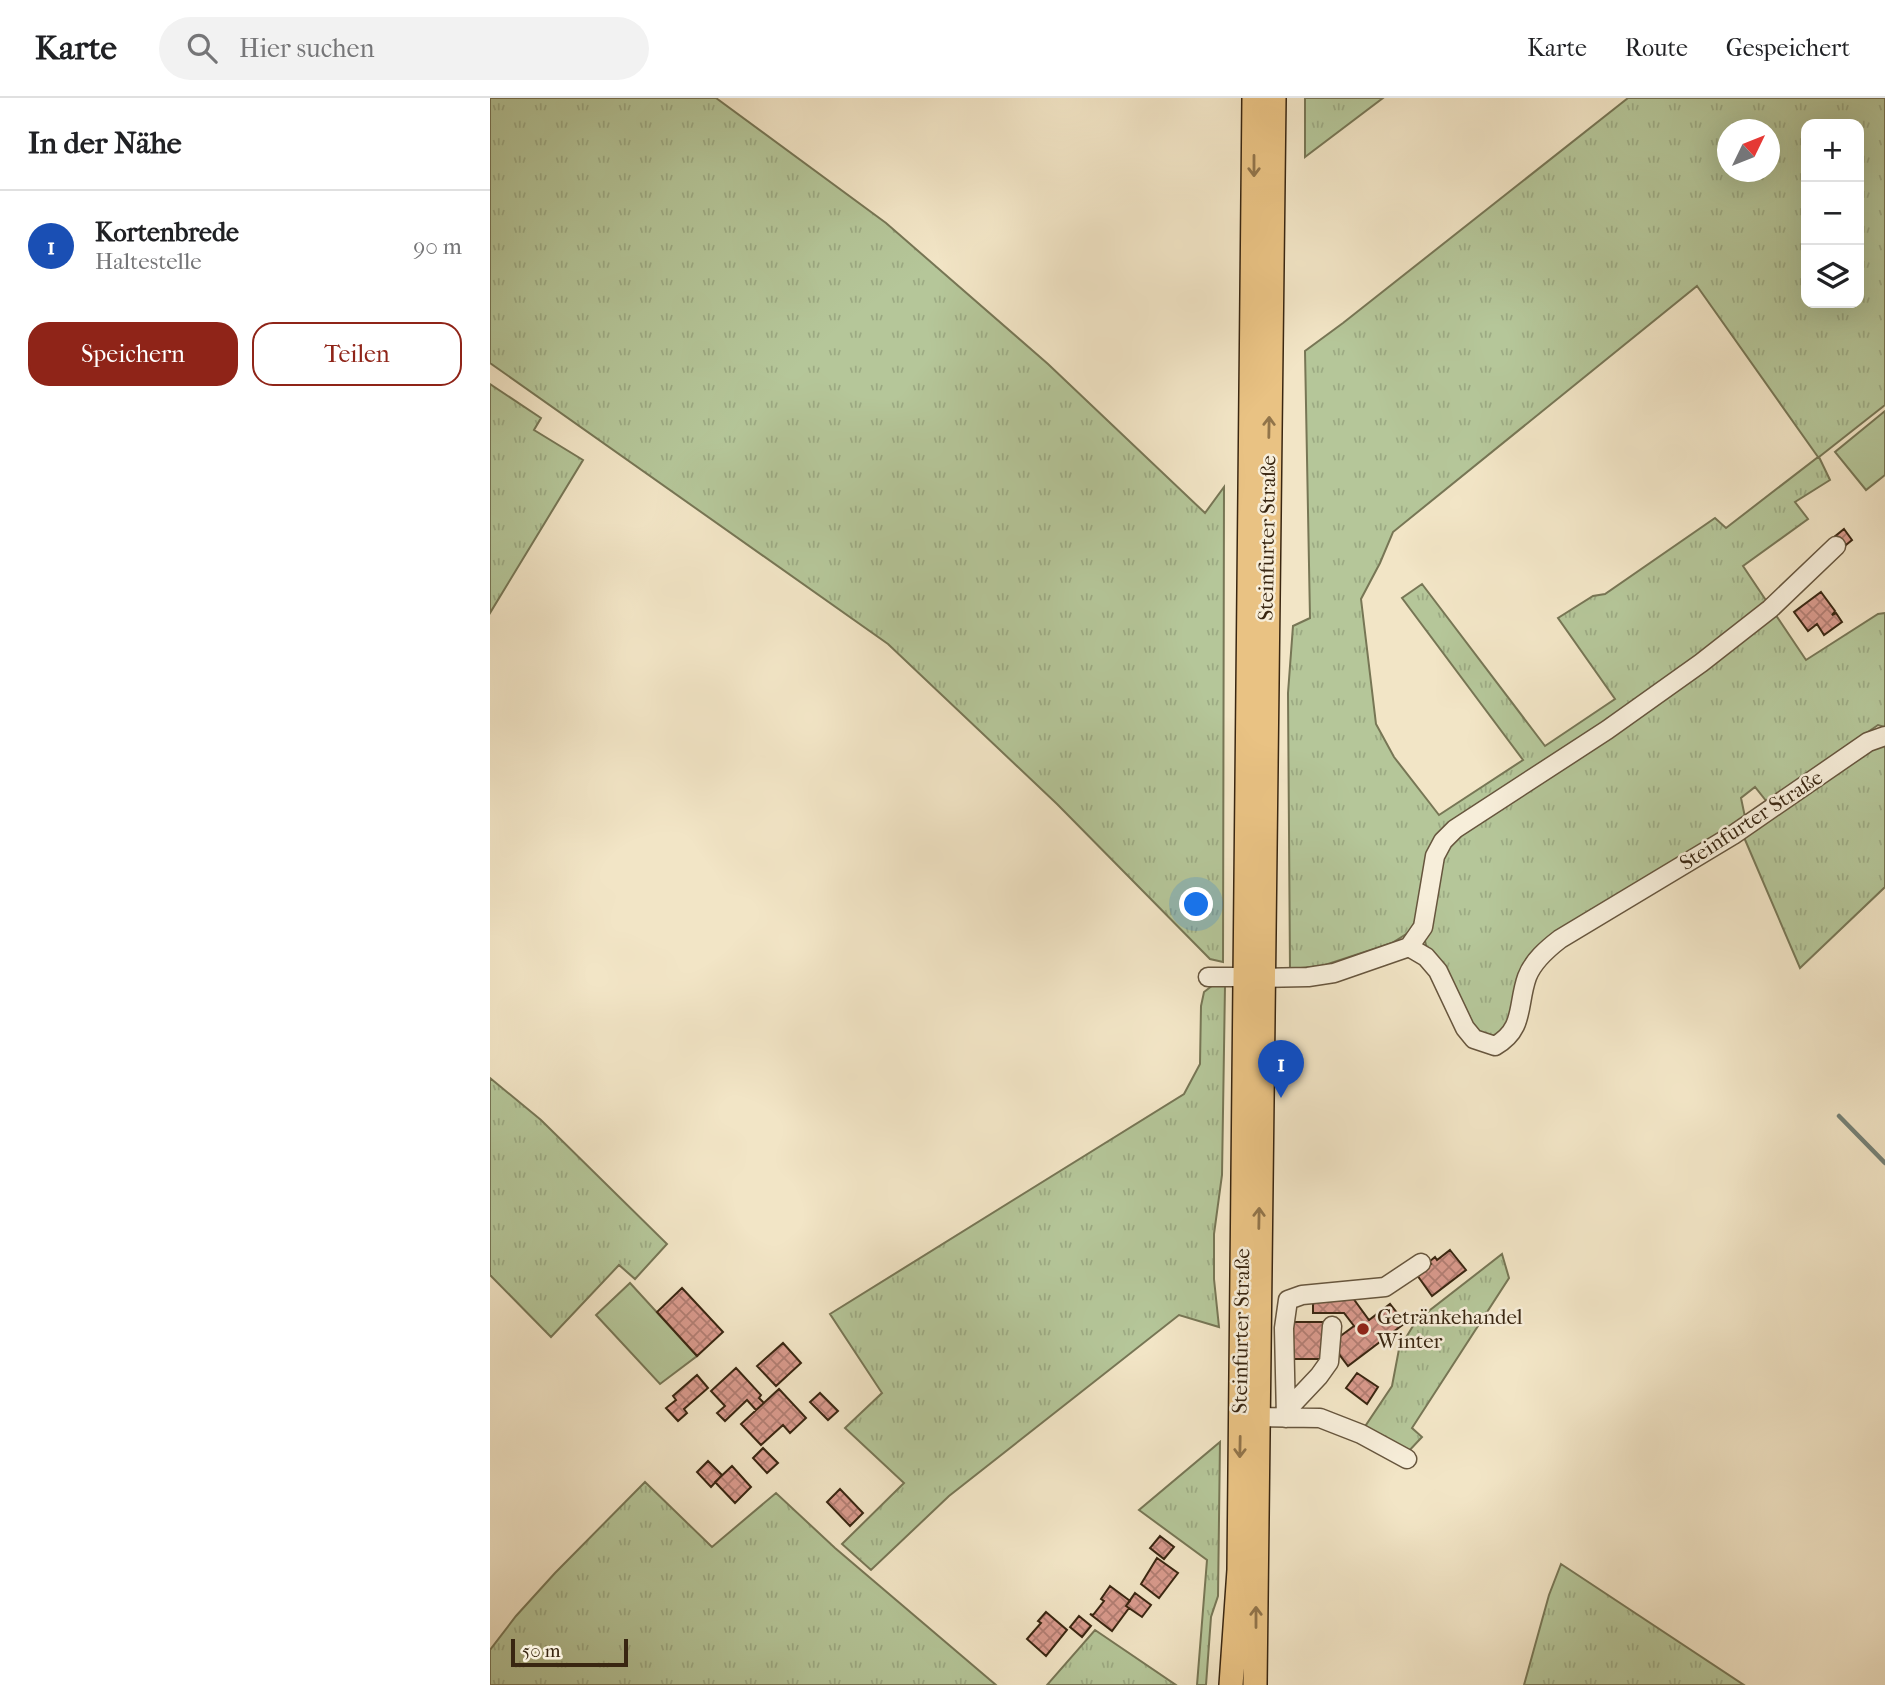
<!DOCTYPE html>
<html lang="de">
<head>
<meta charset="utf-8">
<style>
  :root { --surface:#fff; --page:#f2f2f2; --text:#202124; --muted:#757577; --line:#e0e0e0; --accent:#8f2418 }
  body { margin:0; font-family:"IM FELL French Canon",serif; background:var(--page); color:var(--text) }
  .controls { position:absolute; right:21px; top:21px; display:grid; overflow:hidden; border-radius:14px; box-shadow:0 7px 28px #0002 }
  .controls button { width:63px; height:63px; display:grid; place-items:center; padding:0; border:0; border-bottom:2px solid var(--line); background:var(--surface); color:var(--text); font:35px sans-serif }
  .compass { position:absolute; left:1227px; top:21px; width:63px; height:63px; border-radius:50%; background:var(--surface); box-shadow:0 7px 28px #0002; rotate:47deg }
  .scale { position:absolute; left:21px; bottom:18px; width:117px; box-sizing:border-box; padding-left:7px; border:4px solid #392611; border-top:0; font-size:19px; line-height:24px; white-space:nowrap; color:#392611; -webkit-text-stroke:5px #f7eeda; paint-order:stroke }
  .you { position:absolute; left:707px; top:807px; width:24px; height:24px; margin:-18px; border:5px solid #fff; border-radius:50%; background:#1a73e8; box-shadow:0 0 0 10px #1a73e833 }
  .badge { display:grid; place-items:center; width:46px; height:46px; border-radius:50%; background:var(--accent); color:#fff; font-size:23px; font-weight:700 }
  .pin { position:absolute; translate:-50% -58px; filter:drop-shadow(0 2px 4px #0008) }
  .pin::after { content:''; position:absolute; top:37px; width:24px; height:21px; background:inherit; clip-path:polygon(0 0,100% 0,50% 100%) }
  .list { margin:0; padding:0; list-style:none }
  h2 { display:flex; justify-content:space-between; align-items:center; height:91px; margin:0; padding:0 28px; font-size:30px }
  h2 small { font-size:23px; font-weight:400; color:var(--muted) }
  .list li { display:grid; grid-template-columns:46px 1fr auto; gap:21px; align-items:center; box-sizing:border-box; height:112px; padding:0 28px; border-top:2px solid var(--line) }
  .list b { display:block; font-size:26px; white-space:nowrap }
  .list p { margin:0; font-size:23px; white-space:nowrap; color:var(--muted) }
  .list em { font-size:23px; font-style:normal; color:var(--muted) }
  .actions { display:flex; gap:14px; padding:21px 28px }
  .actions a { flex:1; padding:16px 0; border:2px solid var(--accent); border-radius:21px; text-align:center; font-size:24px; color:var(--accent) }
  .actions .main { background:var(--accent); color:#fff }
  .icon { flex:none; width:38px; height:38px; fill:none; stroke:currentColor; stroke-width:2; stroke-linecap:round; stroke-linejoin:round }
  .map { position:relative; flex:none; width:1395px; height:1587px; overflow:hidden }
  header { display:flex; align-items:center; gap:42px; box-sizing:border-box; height:98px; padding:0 35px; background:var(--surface); border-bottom:2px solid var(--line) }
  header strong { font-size:33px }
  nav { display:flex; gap:38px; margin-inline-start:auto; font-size:24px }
  .search { width:490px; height:63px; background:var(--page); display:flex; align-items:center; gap:18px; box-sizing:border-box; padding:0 24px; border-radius:38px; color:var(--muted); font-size:26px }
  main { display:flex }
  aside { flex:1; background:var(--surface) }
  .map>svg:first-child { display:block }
  .grass { fill:url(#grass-tufts); stroke:#777655; stroke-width:2; fill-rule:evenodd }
  .park { fill:#b5c699; stroke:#777655; stroke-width:2 }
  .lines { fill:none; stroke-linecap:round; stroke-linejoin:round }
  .stream { stroke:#748177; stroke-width:4.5 }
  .building { fill:url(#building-cross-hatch); stroke:#392611; stroke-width:2 }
  .minor-casing { stroke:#67563e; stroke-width:21 }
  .major-casing { stroke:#392611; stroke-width:26 }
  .minor { stroke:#f7eeda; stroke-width:18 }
  .major { stroke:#e9c283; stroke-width:23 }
  .oneway { stroke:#91744a }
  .poi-dot { fill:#8f2418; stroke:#f7eeda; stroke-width:2.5 }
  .labels { text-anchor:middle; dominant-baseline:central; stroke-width:5; stroke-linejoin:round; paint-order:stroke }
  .street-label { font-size:21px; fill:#392611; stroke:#f7eeda }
  .poi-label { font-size:21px; fill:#392611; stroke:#f7eeda; text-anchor:start }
</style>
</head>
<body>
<header>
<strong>Karte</strong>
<div class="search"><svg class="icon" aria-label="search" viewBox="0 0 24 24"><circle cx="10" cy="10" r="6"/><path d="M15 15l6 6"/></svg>Hier suchen</div>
<nav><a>Karte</a><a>Route</a><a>Gespeichert</a></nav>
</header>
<main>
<aside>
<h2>In der Nähe<small></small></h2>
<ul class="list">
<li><span class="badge" style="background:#1a4fb4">1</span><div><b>Kortenbrede</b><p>Haltestelle</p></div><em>90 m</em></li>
</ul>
<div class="actions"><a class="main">Speichern</a><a>Teilen</a></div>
</aside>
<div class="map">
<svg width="1395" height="1587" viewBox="0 0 1395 1587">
  <defs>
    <pattern id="grass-tufts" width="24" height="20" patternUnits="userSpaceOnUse" patternTransform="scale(1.75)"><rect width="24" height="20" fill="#b5c699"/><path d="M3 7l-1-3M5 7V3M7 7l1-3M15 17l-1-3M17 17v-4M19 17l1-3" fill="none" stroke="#9caa83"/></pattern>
    <pattern id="building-cross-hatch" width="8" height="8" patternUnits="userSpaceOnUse" patternTransform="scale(1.75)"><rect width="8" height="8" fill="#d99a8d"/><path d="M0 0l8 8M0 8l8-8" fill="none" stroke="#b17d72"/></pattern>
  </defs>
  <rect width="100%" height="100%" fill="#f2e5c6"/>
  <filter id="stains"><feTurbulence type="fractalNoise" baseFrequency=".00286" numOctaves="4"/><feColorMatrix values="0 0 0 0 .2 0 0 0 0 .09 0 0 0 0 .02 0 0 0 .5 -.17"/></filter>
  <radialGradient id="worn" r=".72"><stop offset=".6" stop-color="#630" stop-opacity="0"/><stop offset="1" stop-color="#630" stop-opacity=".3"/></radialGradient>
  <path class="grass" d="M0,0H226L396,125L558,266L715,415L734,389L733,864L720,861L567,706L398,546L0,265Z
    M815,0H893L815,59Z
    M1138,0H1395V307L1329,359L1340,382L1305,404L1318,421L1253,468L1316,562L1388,516L1395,515V629L1388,627L1277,704L1265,689L1251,700L1255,719L1051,852L1020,932L1005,943L988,939L937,851L934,839L933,802L921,833L902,845L832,868L800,871L798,595L803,528L820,520L815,253L853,225ZM1316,26H1369V205H1316ZM1238,32H1280V74H1238ZM1207,188L1328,359L1236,430L1225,420L1115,496L1103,498L1068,520L1125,601L1055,648L932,486L912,500L1033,662L949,717L904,659L886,626L871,501L890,465L903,434Z
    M0,286L51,320L44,332L93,362L0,515Z
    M1395,643V789L1310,870L1253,737Z
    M723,887L735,888L732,1077L724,1136V1181L729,1229L689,1217L459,1398L381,1472L352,1446L414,1385L355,1330L392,1295L340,1216L694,996L710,966L711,908L714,894Z
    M0,980L51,1022L177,1146L145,1181L129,1167L61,1239L0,1177Z
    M1012,1156L1019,1180L922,1330L932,1339L917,1355L874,1330L902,1288L909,1251L926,1223Z
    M730,1344L728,1498L721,1519L716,1587H707L717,1462L649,1412Z
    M155,1384L222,1449L286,1395L345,1450L506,1587H0V1552L26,1518L65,1475Z
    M1071,1466L1254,1587H1034L1059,1497Z
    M605,1532L686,1587H557Z"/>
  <path class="park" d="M1395,313V377L1376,392L1345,354Z
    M140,1185L207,1258L170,1286L106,1217Z"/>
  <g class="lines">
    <path class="stream" d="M1349,1018L1395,1065"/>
  </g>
  <path class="building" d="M1354,431L1362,442L1351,451L1343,440Z
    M1331,494L1345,513L1342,517L1346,515L1352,524L1334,537L1327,526L1318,533L1304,514Z
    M960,1152L976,1172L942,1198L927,1177L941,1166L939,1164L945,1159L947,1162Z
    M192,1190L233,1234L207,1258L167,1214Z
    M860,1196L879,1222L900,1206L915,1225L858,1268L843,1248L845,1242L864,1228L854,1215H823V1202Z
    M801,1224H833V1261H802Z
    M293,1245L311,1265L286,1288L267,1268Z
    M246,1270L271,1297L269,1300L274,1305L266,1312L257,1302L235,1323L227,1315L235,1308L221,1293Z
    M867,1275L888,1289L877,1306L856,1290Z
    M207,1277L218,1290L194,1311L197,1315L188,1323L176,1310L186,1302L183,1298Z
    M289,1291L316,1320L300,1335L293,1327L271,1347L251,1326Z
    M330,1295L348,1313L338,1322L320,1304Z
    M273,1350L288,1365L277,1375L263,1360Z
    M218,1363L232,1377L221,1389L207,1374Z
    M242,1368L261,1389L245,1405L225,1384Z
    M350,1391L373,1415L360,1428L337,1404Z
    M670,1438L684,1449L674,1461L660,1450Z
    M667,1460L688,1475L669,1500L651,1486Z
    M620,1488L640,1503L636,1508L639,1510L622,1533L600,1516L603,1517L614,1503L611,1501Z
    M645,1495L661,1507L652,1519L636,1508Z
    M556,1514L577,1532L556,1558L537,1541L551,1525L548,1523Z
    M589,1518L601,1528L592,1539L580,1529Z"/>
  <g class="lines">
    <g class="minor-casing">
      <path id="minor" d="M919,849L936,859L948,873L975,930L984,941L1005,948C1035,931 1027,907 1037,879C1043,863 1057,851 1070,841L1243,737L1378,644L1395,638
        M718,879H756
        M773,880L818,879L844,875L919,849L933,829L945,758L953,743L965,731L1117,632L1211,565L1280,511L1346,448
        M796,1313L829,1278L839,1264L842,1228
        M767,1319L830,1320L871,1336L917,1361
        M796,1320L794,1230L798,1202L812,1197L895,1189L931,1165"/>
    </g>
    <g class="major-casing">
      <path id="major" d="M741,1587L749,1472L764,0
        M765,1587L784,0"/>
    </g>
    <use href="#minor" class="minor"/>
    <use href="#major" class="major"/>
  </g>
  <defs><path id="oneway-shaft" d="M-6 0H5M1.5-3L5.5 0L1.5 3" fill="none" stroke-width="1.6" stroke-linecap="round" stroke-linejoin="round" transform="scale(1.75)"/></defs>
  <g class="oneway">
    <use href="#oneway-shaft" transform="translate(764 68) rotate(90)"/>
    <use href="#oneway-shaft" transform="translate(779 329) rotate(-89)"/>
    <use href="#oneway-shaft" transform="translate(769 1120) rotate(-89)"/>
    <use href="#oneway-shaft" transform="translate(750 1349) rotate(91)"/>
    <use href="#oneway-shaft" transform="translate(766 1519) rotate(-90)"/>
  </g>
  <circle class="poi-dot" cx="873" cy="1231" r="7"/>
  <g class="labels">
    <g class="street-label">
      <text transform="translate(777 440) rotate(-89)">Steinfurter Straße</text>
      <text transform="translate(1261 722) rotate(-33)">Steinfurter Straße</text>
      <text transform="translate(751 1233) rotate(-89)">Steinfurter Straße</text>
    </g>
    <g class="poi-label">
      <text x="887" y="1219">Getränkehandel<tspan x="887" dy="24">Winter</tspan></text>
    </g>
  </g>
  <rect width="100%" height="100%" filter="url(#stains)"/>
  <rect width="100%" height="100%" fill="url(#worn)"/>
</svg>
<div class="controls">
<button>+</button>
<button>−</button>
<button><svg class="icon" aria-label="layers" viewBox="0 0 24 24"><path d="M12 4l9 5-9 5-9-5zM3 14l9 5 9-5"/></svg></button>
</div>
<svg class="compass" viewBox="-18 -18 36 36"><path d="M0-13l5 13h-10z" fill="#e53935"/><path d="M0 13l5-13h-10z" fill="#757577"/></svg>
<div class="scale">50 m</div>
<div class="you"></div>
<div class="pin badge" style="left:791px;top:1000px;background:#1a4fb4">1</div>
</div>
</main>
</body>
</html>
